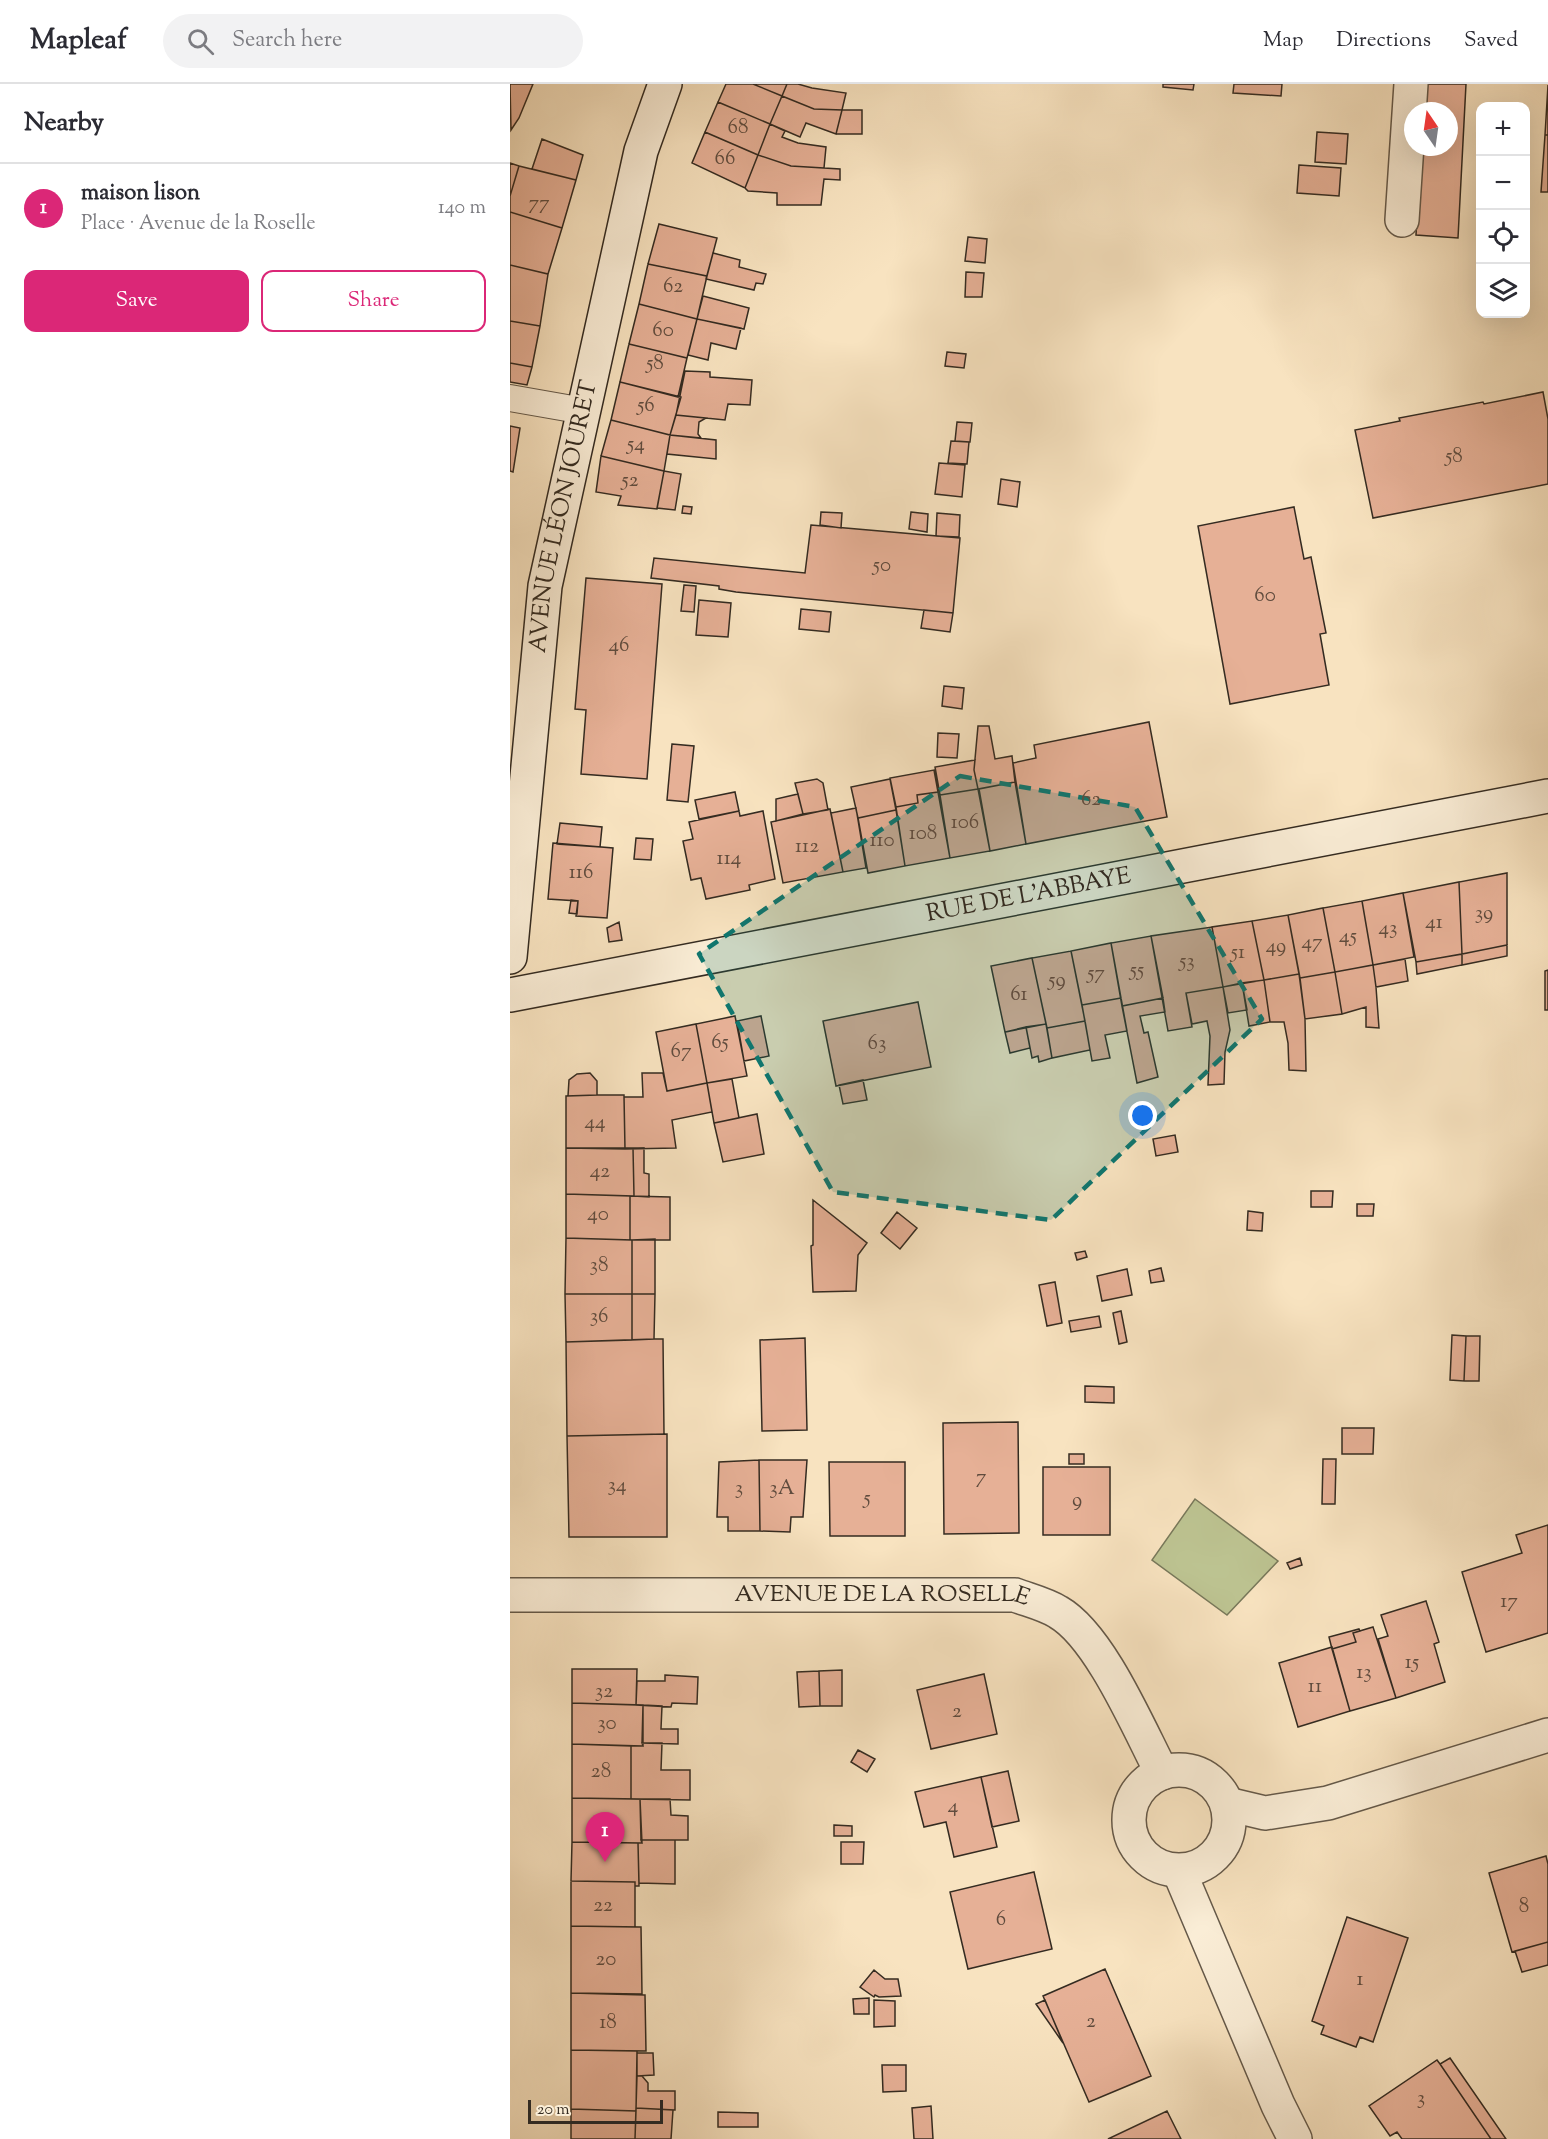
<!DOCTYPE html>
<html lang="en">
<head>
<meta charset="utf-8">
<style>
  :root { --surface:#fff; --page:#f2f2f3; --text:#2b2b33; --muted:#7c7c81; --line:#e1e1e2; --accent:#db2777 }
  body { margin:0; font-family:"Sorts Mill Goudy",serif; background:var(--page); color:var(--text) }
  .controls { position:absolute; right:18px; top:18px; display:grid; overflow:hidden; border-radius:12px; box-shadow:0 6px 24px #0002 }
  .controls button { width:54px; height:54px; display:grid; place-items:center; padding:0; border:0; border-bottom:2px solid var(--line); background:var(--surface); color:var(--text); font:30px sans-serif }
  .compass { position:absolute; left:894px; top:18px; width:54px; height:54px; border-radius:50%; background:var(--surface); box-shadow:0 6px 24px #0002; rotate:347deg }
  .scale { position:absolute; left:18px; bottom:15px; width:135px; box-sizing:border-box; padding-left:6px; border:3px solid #342b21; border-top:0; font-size:16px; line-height:21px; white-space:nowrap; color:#342b21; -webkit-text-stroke:4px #faedd6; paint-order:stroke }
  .you { position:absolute; left:633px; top:1032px; width:21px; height:21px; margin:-15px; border:4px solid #fff; border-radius:50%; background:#1a73e8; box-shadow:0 0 0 9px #1a73e833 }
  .badge { display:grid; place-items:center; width:39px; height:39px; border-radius:50%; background:var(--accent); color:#fff; font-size:20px; font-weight:700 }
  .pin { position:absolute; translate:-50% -50px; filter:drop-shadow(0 2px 3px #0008) }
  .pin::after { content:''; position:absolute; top:32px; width:21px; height:18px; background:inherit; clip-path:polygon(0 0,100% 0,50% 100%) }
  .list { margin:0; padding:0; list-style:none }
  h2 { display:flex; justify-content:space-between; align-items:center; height:78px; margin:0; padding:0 24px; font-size:26px }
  h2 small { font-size:20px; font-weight:400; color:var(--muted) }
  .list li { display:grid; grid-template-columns:39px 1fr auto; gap:18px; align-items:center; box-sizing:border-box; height:90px; padding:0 24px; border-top:2px solid var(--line) }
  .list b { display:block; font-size:22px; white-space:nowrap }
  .list p { margin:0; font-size:20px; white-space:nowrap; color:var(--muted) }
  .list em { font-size:20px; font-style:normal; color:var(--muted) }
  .actions { display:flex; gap:12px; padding:18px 24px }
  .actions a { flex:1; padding:14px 0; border:2px solid var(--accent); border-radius:12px; text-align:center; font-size:21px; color:var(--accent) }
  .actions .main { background:var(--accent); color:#fff }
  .icon { flex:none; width:33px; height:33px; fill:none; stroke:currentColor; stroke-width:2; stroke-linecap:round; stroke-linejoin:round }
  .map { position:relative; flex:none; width:1038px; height:2055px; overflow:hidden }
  header { display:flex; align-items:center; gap:36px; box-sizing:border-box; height:84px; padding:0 30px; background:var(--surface); border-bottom:2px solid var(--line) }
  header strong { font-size:28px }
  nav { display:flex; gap:33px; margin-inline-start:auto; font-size:21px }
  .search { width:420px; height:54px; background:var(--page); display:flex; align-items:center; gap:15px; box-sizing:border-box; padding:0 21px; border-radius:33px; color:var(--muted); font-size:22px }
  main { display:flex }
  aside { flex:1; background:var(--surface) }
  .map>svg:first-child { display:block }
  .green { fill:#bdc492; stroke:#78785a; stroke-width:1.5 }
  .building { fill:#e6b096; stroke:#342b21; stroke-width:1.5 }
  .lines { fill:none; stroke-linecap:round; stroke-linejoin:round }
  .lane-casing { stroke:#655949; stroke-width:28 }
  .street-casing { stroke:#655949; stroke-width:36 }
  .secondary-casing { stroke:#342b21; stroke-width:36 }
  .lane { stroke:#faedd6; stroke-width:26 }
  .street { stroke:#faedd6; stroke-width:33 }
  .secondary { stroke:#faedd6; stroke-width:33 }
  .marked { fill:#0f766e; fill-opacity:0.2; stroke:#0f766e; stroke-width:4.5; stroke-dasharray:12 8; stroke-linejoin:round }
  .labels { text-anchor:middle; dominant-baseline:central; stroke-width:6; stroke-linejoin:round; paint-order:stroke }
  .number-label { font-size:21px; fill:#604c3e }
  .street-label { font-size:24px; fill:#342b21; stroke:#faedd6 }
</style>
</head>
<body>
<header>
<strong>Mapleaf</strong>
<div class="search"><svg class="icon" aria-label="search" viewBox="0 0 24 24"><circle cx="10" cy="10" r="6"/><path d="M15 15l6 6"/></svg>Search here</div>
<nav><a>Map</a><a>Directions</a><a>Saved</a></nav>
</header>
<main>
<aside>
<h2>Nearby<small></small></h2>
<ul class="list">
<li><span class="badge">1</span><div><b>maison lison</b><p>Place · Avenue de la Roselle</p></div><em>140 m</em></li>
</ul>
<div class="actions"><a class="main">Save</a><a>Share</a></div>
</aside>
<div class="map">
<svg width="1038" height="2055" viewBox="0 0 1038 2055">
  <rect width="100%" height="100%" fill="#f8e3c0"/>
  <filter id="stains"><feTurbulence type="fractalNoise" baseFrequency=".00333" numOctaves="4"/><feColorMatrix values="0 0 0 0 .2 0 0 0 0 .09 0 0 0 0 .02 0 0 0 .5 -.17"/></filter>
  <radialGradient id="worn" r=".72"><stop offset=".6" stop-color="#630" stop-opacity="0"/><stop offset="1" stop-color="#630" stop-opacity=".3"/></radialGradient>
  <path class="green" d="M685,1415L768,1477L717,1531L642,1476Z"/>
  <path class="building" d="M0,0H23L9,34L1,46Z
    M216,0H243L272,12L260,40L208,18Z
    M243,0H277L272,12Z
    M277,0H288L302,4L336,9L332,26L304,25L272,12Z
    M653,0H684L683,6L653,3Z
    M724,0H772L771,12L723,9Z
    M915,0H956L948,154L906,151L911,63H939V27H913Z
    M1038,1V51H1035Z
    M272,12L304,25L332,26L326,50L296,39L290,53L260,40Z
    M208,18L260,40L248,71L195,48Z
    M332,26H352V50H326Z
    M260,40L275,47L272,53L288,59L316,63L314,84L281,82L248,71Z
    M195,48L248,71L235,104L182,79Z
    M807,48L838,50L836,80L805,78Z
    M1035,51H1038V108H1031Z
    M32,55L73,71L66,96L22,85Z
    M248,71L281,82L330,85V96L314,95L311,121H267V109L238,107L235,104Z
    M0,79L9,82L0,112Z
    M789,81L831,84L829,112L787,109Z
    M9,82L66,96L52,144L0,128V112Z
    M0,128L52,144L38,190L0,181Z
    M149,140L207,154L197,192L138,180Z
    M458,153L477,155L475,179L455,177Z
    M203,169L230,176L229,183L256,190L253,200L246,199L244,206L196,195Z
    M138,180L197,192L187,235L129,220Z
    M0,181L38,190L30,242L0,237Z
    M456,188L474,189L472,213H455Z
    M193,212L239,224L234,245L187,235Z
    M129,220L187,235L177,274L119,260Z
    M187,235L231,244L226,265L201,259L198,276L178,271Z
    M0,237L30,242L22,283L0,279Z
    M119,260L177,274L168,313L110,298Z
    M437,268L456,270L454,284L435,282Z
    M0,279L22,283L17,301L0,298Z
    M175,287L200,288V293L242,296L240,321L218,320L215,336L166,331Z
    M110,298L171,313L160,351L101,336Z
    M1033,308L1038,335V400L863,434L845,346L890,337L889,334L973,318L974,320Z
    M166,331L196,334L189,338L188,350L191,354L160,351Z
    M101,336L160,351L154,387L91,372Z
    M447,338L462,339L460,358L445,357Z
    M0,342L10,344L3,388L0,387Z
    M160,351L206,356V375L157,370Z
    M441,357L459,358L457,380L438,379Z
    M91,372L154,387L147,425L108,421L111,412L86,408Z
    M429,379L455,381L452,413L425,410Z
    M154,387L171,390L165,426L147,424Z
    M491,395L510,398L507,423L488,420Z
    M173,422L182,423L181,430L172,429Z
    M784,423L794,475L801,473L816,549L810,550L819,601L720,620L688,442Z
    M311,428L332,429L331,444L310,441Z
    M401,428L418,430L417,448L399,445Z
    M427,429L450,431L449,453L426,452Z
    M301,441L450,454L443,529L226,508L209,505V502L141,494L144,474L295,489Z
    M76,494L152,500L137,695L71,690L76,626L65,625Z
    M174,501L186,502L184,528L171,527Z
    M189,516L221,519L218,553L186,551Z
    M291,525L321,528L319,548L289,545Z
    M414,526L443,529L440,548L411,544Z
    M434,602L454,604L452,625L432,622Z
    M639,638L657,733L516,760L503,679L526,674L524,661Z
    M468,642H479L485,675L502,672L505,698L468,705L464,686Z
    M428,649L449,650L447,674L427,673Z
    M162,660L184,662L178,718L157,716Z
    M465,676L464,686L468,705L430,711L425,683Z
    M424,686L428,708L407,711L408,719L386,723L380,694Z
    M307,695L313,699L318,726L293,730L285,699Z
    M380,695L386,726L348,734L341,703Z
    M505,698L516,760L480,767L469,705Z
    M468,705L480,767L440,774L430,711Z
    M225,708L229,727L189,735L185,716Z
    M428,708L440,774L395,782L386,723L408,719L407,711Z
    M288,710L293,730L266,737V715Z
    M346,724L356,784L333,788L321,729Z
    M320,725L333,788L273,799L261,738Z
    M386,726L395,782L358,789L348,734Z
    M229,727L230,732L253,727L265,795L239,801L240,806L196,815L191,794L181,796L173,757L183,755L179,738Z
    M50,739L92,743L90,763L47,760Z
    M126,754L143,755L141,776L124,775Z
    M43,759L103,764L97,834L66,832L68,817L38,815Z
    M997,789V861L952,870L949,798Z
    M949,798L952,870L906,878L893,809Z
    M893,809L904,873L863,881L852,817Z
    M61,816L68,817L67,830L59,829Z
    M852,817L863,881L825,888L813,824Z
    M813,824L825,888L790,894L778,831Z
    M778,831L789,890L754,896L742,837Z
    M742,837L754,896L713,903L702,843Z
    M109,838L112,856L99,858L97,844Z
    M702,843L713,903L676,909L682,943L658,947L641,852Z
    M641,852L653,914L612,922L601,859Z
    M601,859L611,914L572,921L561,867Z
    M997,861V872L952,881V870Z
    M561,867L575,937L537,944L522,874Z
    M952,870V881L907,890L906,878Z
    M522,874L536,940L495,948L481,882Z
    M895,875L898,897L866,903L863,881Z
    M863,881L866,903L869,944L856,943V923L832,930L825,888Z
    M1038,886V926H1035V887Z
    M825,888L832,930L795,935L790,894Z
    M789,890L795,935L796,987L779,986L778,959L774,938H760L754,896Z
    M754,896L760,938L739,942L732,899Z
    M732,899L737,926L718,929L713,903Z
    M713,903L720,946L715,968L714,1000L698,1001L700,952L697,937L682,940L676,909Z
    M611,914L617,947L595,951L600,974L582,977L572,921Z
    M653,914L655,928L630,932L634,949L638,948L648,993L627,999L612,922Z
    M408,918L421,983L326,1002L313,937Z
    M225,932L237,992L197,999L186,940Z
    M251,932L259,972L234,977L227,937Z
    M575,937L580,966L542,974L537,944Z
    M186,940L197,999L157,1007L146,948Z
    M536,940L542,974L529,978L528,972L522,974L516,943Z
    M516,943L520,964L500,969L495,948Z
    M80,989L87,997V1011L58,1012L59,996L67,990Z
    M132,989H153L157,1007L197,999L202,1028L162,1036L166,1064L115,1065L114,1013H133Z
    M222,995L229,1034L204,1039L197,999Z
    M353,996L357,1016L333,1020L329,1001Z
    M87,1011H114L115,1065L56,1064V1012Z
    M247,1030L254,1070L213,1078L204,1039Z
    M665,1051L668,1068L646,1072L643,1055Z
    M56,1064H123L124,1112L56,1110Z
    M123,1064H134V1089L139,1090V1113L124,1112Z
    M801,1107H823L822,1123H801Z
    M56,1110L120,1112V1156L56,1154Z
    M120,1112L160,1113V1156H120Z
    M303,1116L357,1159L348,1171L346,1207L303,1208L301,1162L303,1161Z
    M847,1120H864L863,1132H847Z
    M738,1127L753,1129L752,1147L737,1146Z
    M387,1128L407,1144L390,1165L371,1149Z
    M56,1154L122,1156V1210H55Z
    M145,1155V1210H122V1156Z
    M575,1167L577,1173L567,1176L565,1169Z
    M651,1184L654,1197L641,1199L639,1187Z
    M617,1185L622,1211L592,1217L587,1192Z
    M545,1198L552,1239L537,1242L529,1201Z
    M55,1210H122V1256L56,1258Z
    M122,1210H145L144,1255L122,1256Z
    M611,1227L617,1258L609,1260L603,1229Z
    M589,1232L591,1243L561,1248L559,1237Z
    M942,1251L956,1252L954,1297L940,1296Z
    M956,1252H970L969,1297H954Z
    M295,1254L297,1346L252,1347L250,1256Z
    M144,1255H153L154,1350L57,1352L56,1258Z
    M575,1302L604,1303V1319L575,1318Z
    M508,1338L509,1449L434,1450L433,1339Z
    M832,1344H864L863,1370H832Z
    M157,1350V1453H59L57,1352Z
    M559,1370H574V1380H559Z
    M813,1375H826L825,1420H812Z
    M249,1376H297L293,1433H281L280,1448L250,1447Z
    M249,1376L250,1447H218V1433H207L209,1378Z
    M319,1378H395V1452H320Z
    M533,1383H600V1451H533Z
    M1038,1441V1549L976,1568L952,1488L1012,1469L1006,1451Z
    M790,1474L792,1481L780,1485L777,1479Z
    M916,1517L929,1558L924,1560L935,1598L886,1614L868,1555L878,1552L871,1531Z
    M863,1543L886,1614L840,1627L822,1565L846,1558L843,1549Z
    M849,1545L850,1547L843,1549L846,1558L822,1565L819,1553Z
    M822,1563L840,1627L788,1643L769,1579Z
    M62,1585H127L126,1621L62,1619Z
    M332,1586V1622H310L309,1587Z
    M309,1587L310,1622L289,1623L287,1588Z
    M474,1590L487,1650L421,1665L407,1606Z
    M155,1591L188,1593L187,1620L162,1619L161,1623L126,1621L127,1597H155Z
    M62,1619L133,1621V1662L62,1660Z
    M133,1621L152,1622L151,1645H168V1660L132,1659Z
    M132,1659H152L151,1686H180V1716L121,1715V1662H133Z
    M62,1660L121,1662V1715L62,1714Z
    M348,1666L365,1675L357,1688L341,1678Z
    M498,1687L509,1737L482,1743L471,1693Z
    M471,1693L487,1763L444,1773L436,1738L414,1743L405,1708Z
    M62,1714L130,1715L132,1759L62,1758Z
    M130,1715H160L161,1731L178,1732V1756H131Z
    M324,1741L342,1742V1752H324Z
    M131,1756H165V1800L129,1799L128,1759H132Z
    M62,1758L128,1759L129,1802H125V1798L61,1797Z
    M331,1758H354L353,1780H331Z
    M1036,1772L1038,1780V1858L1002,1868L979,1789Z
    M524,1788L542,1865L458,1885L440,1808Z
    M61,1797L125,1798V1843L61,1842Z
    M837,1833L898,1854L863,1958L850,1953L846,1963L811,1950L814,1942L802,1937Z
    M61,1842L131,1843L132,1910L61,1909Z
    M1038,1858V1881L1012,1888L1005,1867Z
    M595,1885L641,1992L579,2018L533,1912Z
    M364,1886L375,1895H388L391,1912L369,1913L365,1911L364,1913L350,1903Z
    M61,1909L135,1911L136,1967L61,1966Z
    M359,1914V1930H344L343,1915Z
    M364,1916L385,1917V1942L364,1943Z
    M535,1916L553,1959L526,1920Z
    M61,1966L127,1967L126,2027L61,2025Z
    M127,1969H143L144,1991L127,1992Z
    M940,1974L996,2055H981L930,1980Z
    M927,1976L930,1980L981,2055H892L887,2048L880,2052L859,2022Z
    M372,1981H396V2007L373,2008Z
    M127,1992H132L138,1999V2007H165V2026L126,2024Z
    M421,2022L423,2055H404L402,2024Z
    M126,2024L163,2026L161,2055H125Z
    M61,2025L126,2027L125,2055H61Z
    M657,2027L671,2055H598Z
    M208,2028L248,2029V2043H208Z"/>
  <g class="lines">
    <g class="lane-casing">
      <path id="lane" d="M0,314L74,327"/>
    </g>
    <g class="street-casing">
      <g id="street">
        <path d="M892,136L901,0"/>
        <path id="s1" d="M0,1511H505C518,1516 535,1520 548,1528C590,1552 629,1645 652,1689"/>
        <circle cx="669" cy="1736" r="50"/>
        <path d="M717,1720L755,1729L818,1719L1038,1651"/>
        <path d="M669,1787L768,2021L785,2055"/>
      </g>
    </g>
    <g class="secondary-casing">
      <g id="secondary">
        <path id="s2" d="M0,873L35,502L131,67L155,0"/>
        <path id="s3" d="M0,911L1038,712"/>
      </g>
    </g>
    <use href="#lane" class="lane"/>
    <use href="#street" class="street"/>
    <use href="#secondary" class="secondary"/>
  </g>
  <path class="marked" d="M450,692L625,723L752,935L541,1136L323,1108L189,870Z"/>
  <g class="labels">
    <g class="number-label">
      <text x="228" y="44">68</text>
      <text x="215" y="75">66</text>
      <text x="29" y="120">77</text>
      <text x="163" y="203">62</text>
      <text x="153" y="247">60</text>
      <text x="145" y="280">58</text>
      <text x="136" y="322">56</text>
      <text x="126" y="361">54</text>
      <text x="944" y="373">58</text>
      <text x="120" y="397">52</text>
      <text x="372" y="482">50</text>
      <text x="755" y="512">60</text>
      <text x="109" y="562">46</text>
      <text x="581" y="716">62</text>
      <text x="455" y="739">106</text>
      <text x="413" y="750">108</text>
      <text x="372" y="757">110</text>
      <text x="297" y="763">112</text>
      <text x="219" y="775">114</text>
      <text x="71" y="789">116</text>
      <text x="974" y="830">39</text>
      <text x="924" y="839">41</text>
      <text x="878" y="845">43</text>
      <text x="838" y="853">45</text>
      <text x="802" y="859">47</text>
      <text x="766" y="863">49</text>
      <text x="728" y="869">51</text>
      <text x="677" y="878">53</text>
      <text x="627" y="887">55</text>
      <text x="586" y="890">57</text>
      <text x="547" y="897">59</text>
      <text x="509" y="911">61</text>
      <text x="210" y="959">65</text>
      <text x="367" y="960">63</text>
      <text x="171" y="968">67</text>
      <text x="85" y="1039">44</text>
      <text x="90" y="1088">42</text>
      <text x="88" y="1131">40</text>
      <text x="89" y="1182">38</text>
      <text x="89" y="1233">36</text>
      <text x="471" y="1394">7</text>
      <text x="107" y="1402">34</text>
      <text x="229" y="1405">3</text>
      <text x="272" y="1405">3A</text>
      <text x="357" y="1415">5</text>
      <text x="567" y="1417">9</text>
      <text x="999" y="1518">17</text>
      <text x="902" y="1579">15</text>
      <text x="854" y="1589">13</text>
      <text x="805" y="1603">11</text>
      <text x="94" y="1608">32</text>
      <text x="447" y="1628">2</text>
      <text x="97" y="1640">30</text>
      <text x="91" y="1688">28</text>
      <text x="443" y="1723">4</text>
      <text x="93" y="1822">22</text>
      <text x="1014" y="1823">8</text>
      <text x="491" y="1836">6</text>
      <text x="96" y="1876">20</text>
      <text x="850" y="1896">1</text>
      <text x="581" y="1938">2</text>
      <text x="98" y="1939">18</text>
      <text x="911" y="2015">3</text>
    </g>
    <g class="street-label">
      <text stroke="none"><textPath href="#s2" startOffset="444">AVENUE LÉON JOURET</textPath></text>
      <text stroke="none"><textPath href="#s3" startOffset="528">RUE DE L'ABBAYE</textPath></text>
      <text stroke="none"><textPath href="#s1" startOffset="372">AVENUE DE LA ROSELLE</textPath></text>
    </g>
  </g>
  <rect width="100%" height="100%" filter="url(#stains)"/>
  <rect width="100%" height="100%" fill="url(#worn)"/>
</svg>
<div class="controls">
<button>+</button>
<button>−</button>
<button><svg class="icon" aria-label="locate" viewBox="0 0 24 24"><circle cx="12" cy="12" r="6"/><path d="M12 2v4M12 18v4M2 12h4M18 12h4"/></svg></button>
<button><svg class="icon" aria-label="layers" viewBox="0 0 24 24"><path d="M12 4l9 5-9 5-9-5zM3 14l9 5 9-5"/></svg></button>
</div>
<svg class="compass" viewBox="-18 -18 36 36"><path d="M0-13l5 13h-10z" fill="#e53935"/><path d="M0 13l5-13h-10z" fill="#7c7c81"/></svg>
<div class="scale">20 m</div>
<div class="you"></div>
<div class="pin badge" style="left:95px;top:1778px">1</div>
</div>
</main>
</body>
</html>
